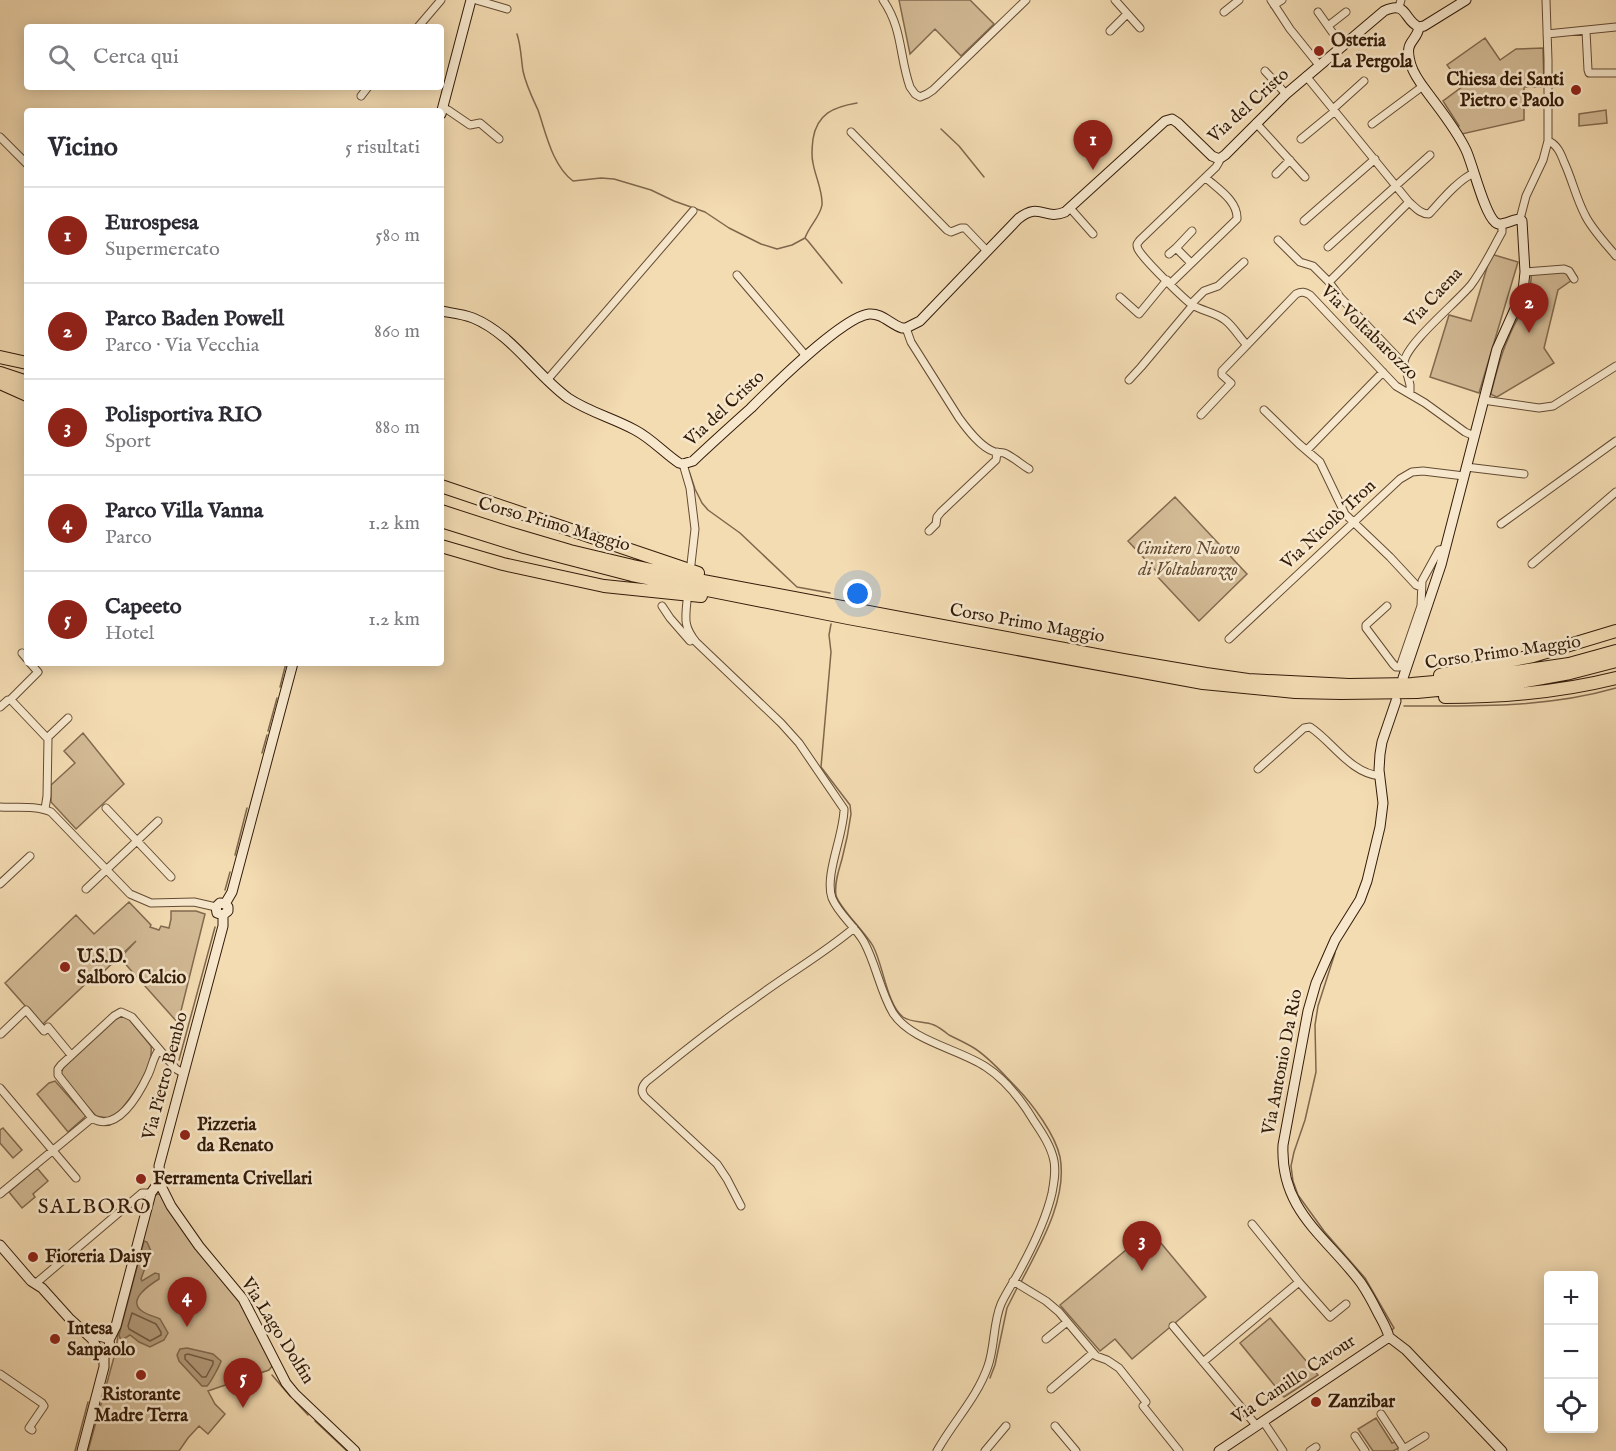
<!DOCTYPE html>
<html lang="it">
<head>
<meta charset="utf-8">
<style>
  :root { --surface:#fff; --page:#f7f7f7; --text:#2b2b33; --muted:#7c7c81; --line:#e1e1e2; --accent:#8f2418 }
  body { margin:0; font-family:"IM FELL English",serif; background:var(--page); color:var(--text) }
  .controls { position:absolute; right:18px; bottom:18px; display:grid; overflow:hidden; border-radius:6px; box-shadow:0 3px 15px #0003 }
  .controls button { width:54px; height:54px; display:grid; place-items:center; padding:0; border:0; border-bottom:2px solid var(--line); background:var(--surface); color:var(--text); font:30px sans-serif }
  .you { position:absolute; left:858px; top:594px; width:21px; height:21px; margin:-15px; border:4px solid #fff; border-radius:50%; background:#1a73e8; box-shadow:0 0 0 9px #1a73e833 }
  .badge { display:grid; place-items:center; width:39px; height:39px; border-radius:50%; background:var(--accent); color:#fff; font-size:20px; font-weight:700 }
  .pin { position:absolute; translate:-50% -50px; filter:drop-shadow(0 2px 3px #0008) }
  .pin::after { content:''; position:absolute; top:32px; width:21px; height:18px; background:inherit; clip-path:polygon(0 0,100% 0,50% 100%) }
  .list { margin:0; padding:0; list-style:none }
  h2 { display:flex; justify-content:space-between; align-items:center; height:78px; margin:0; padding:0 24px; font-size:26px }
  h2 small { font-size:20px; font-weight:400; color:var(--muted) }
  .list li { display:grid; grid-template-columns:39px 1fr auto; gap:18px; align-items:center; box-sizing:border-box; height:96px; padding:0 24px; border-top:2px solid var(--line) }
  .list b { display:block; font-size:22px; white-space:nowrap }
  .list p { margin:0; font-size:20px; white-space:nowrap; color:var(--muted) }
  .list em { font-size:20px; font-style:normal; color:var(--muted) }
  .icon { flex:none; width:33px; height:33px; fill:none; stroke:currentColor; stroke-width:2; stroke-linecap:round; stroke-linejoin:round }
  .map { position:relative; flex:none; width:1616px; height:1451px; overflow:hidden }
  .search { position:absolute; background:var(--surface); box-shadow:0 3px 15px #0003; left:24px; top:24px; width:420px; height:66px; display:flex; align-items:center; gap:15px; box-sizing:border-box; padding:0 21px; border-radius:6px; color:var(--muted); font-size:22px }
  .panel { position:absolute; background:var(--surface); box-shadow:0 3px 15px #0003; left:24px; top:108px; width:420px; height:558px; border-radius:6px }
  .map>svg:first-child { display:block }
  .green { fill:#d2ba95; stroke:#826a4f; stroke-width:1.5 }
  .water { fill:#b29a79; stroke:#7f674c; stroke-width:1.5 }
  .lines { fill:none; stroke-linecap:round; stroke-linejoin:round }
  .shore { stroke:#725a41; stroke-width:1.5 }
  .stream { stroke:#7f674c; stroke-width:1.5 }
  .street-casing { stroke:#634b33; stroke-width:9 }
  .secondary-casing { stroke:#331b09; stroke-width:11 }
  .highway-casing { stroke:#331b09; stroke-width:14 }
  .street { stroke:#f7e8cd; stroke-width:7 }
  .secondary { stroke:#f7e8cd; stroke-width:9 }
  .highway { stroke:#f3dbb2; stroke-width:12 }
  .poi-dot { fill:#8f2418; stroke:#f7e8cd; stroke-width:2 }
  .labels { text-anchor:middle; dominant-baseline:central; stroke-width:5; stroke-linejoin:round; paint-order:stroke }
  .poi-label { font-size:18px; font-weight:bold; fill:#331b09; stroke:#f7e8cd; text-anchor:start }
  .street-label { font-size:18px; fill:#331b09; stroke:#f7e8cd }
  .park-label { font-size:18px; font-style:italic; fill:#634b33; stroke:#f7e8cd }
  .quarter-label { font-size:21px; letter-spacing:1.5px; fill:#331b09; stroke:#f7e8cd }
</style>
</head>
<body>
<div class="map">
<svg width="1616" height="1451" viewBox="0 0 1616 1451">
  <rect width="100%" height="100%" fill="#f3dbb2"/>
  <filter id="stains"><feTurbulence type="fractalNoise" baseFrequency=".00333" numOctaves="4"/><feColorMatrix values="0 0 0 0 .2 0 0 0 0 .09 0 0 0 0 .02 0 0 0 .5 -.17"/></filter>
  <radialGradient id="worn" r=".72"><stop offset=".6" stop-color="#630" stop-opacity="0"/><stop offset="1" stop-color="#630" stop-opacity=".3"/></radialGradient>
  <path class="green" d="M899,0H970L994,24L961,56L935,29L910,54Z
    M1485,38L1500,60L1516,49L1543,48L1544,87H1524V120L1462,134L1457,128L1459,126L1443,101L1463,86L1447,65Z
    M1606,110L1607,123L1579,126V114Z
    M1491,254L1518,262L1479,393L1430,377L1449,315L1471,321Z
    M1564,271L1569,273L1572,280L1558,290L1544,348L1554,363L1497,397L1492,395L1491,393C1496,375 1500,356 1508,339C1517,315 1533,300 1531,273Z
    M1175,497L1247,574L1199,621L1155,574L1157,572L1128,541Z
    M83,733L124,784L76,829L51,802V785L75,763L64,751Z
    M129,902L151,925L150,927L159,930L161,926L169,928L171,919V911H196L205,914L178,1023L120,958L136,941L101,974L94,976L42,1025L5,983L76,915L94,934Z
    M122,1016L129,1019L151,1046C154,1071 131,1096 118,1114C111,1119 104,1118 96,1116L64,1080L61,1073L63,1068L116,1019Z
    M55,1081L86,1116L68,1132L37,1094L49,1083Z
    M3,1128L22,1150L13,1158L0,1143V1130Z
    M37,1168L48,1181L33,1194L35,1197L22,1208L9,1192Z
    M157,1194L162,1195L236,1294L273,1365L269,1370L208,1391L215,1404L225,1414L208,1434L199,1426L188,1438L179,1451H88L116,1350L118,1334L153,1198Z
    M1150,1230L1206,1297L1132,1359L1115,1339L1100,1351L1060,1305Z
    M1270,1318L1318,1375L1284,1397L1240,1343Z
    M1376,1418L1392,1443L1395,1442L1399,1448L1393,1451H1373L1358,1429Z"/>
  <path class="water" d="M144,1241L147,1242L151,1251L141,1279L142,1281L155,1273L159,1274V1279C151,1284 126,1300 142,1311C147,1315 154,1316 160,1319L168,1333L164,1340L150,1347L139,1342L130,1335L122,1340L120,1338L119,1335Z
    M187,1348L213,1354L221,1361C220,1365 211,1382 207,1386H202L179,1361L177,1355L180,1349Z"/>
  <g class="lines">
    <path class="shore" d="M132,1313L156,1324L161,1332V1335L150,1341L129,1329L128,1326Z
      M188,1354L213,1361V1364L206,1377H202L185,1359V1355Z"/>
    <path class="stream" d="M517,34C521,46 521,58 523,71C526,85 532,97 538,110C546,133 552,165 573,181L601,178L614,179L651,190L674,201L705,212L729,228L761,244L777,249L792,245L805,238L808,241L842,283
      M941,129L959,146L984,177
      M805,238C809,226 820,217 822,205C823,191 815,176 813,163C811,155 812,147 813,139C817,114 833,107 857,103
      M689,471L695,489L702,503L708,510L740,533L797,587L830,593
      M831,624L829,635L831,652L821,767L850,805L851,814C849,829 846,844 842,859C839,870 834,883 836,895C838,906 865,932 873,946C883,964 887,1005 903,1017C912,1023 924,1021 934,1025C939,1027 944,1031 949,1035C957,1039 966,1043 974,1048C990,1058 1003,1074 1017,1088C1033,1105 1055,1134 1060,1157C1068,1199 1039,1247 1021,1282
      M280,687L286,663
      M1404,706C1475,706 1547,708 1616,688
      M268,731L277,698
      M262,753L267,735
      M235,855L247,808
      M225,890L230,872
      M1335,953L1318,1006L1315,1025L1316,1072L1305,1120L1294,1152L1291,1166L1293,1181L1298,1195L1324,1231L1365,1278L1391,1323L1394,1328L1392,1330
      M179,1060L215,927
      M272,1375L290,1396
      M990,1378L995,1365L1007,1308L1018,1286
      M295,1401L308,1415
      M315,1421L347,1451
      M75,1451L88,1402"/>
    <g class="street-casing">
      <path id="street" d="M476,0L507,9
        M883,0C903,29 899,56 910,87L915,94L920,97L927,94L933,90L1026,0
        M1115,0L1140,28
        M1271,0L1290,29L1319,65
        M1274,5L1282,0
        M1399,7L1401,0
        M1224,12L1239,0
        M1318,12L1342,46
        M1328,26L1346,12
        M418,27L441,0
        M1110,31L1127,14
        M1586,31L1588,70L1589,73H1616
        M1547,34L1616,27
        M1265,71L1286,94
        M1306,76L1409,202C1415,207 1420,214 1429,214C1441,201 1458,180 1474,173
        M361,96L368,87
        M443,108L448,110L470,125L480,123L499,139
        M1333,109L1364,81
        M1256,123L1305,177
        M1372,124L1423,86
        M851,132L947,230L951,232L961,228H965L987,251
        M0,137L27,164
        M1301,139L1335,111
        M1548,141C1557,144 1561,154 1564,162C1572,179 1576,198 1585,215C1591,228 1606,244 1616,256
        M1219,159V162L1216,167L1140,240C1137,244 1136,244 1138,249C1143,259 1182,297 1191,304C1201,311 1215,312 1225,320C1234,327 1239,337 1247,345
        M1276,174L1290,160
        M1070,208L1093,234
        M1520,219L1526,196L1543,160L1548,141V60L1546,0
        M1304,221L1375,159
        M1278,240L1300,262L1313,266L1329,282L1340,297L1401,361L1404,362L1410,385V394
        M1328,247L1430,155
        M1169,254L1176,248
        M1191,263L1176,248L1192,231
        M1525,272L1564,269L1569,271L1574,279
        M737,275L806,356
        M1329,282L1409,202
        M1170,284L1237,219C1238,201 1218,189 1206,178
        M1120,297L1139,314L1167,280
        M1191,304L1204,291L1218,286L1244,262
        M906,328L911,342L959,418C967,429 981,448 995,452C998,453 1001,452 1004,453C1012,456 1022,465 1029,469
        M1404,362C1407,343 1456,303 1471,285C1483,269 1492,250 1502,232V225
        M548,379L693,211
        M1129,380L1141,367L1193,305
        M1483,400L1539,408L1553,406L1616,366
        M1264,410L1299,444L1320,462L1345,514L1390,557L1416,585L1421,587
        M1201,415L1231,383L1222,375V371L1296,294C1302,291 1305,292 1310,295L1396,386L1425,403L1465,432L1474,436
        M1307,450L1383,372
        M683,464L690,488L695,529L691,564
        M1466,467L1524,474
        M1501,524L1616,441
        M929,531L936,524L937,517L941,512L996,460L997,452
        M1532,564L1616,492
        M687,601C685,620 684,627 696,642L781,723L799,743L844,809C844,835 824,875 832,898C839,915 855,926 864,942C876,964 880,991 893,1013C911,1041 959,1049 986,1067C1006,1080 1022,1101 1034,1121C1042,1133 1051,1146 1054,1161C1056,1172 1054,1182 1052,1193C1046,1219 1034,1244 1021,1268C1015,1280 1007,1291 1001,1304C993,1323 995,1346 988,1366C977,1398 953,1422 937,1451
        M662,606L670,618L690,641
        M1387,606L1366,625V628L1393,664L1396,667H1400L1421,606L1422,581L1439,550L1445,549
        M1229,639L1400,479L1412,472L1423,471L1464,476
        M22,653L27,659
        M10,700L38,672L30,663
        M0,707L8,700H11L48,739L47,796L45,809
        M47,738L68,718
        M1258,769L1304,728L1310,727C1333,742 1350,773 1380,776
        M0,807C16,808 36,805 51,812L130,894L151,903L194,902L216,907
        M106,808L171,877
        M0,884L30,856
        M86,889L158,821
        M1,1034L26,1010L44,1031L48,1027L71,1055
        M159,1050C153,1057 152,1067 148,1075C139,1094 117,1134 92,1118L58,1075V1069L61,1065L114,1016L121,1012L132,1017L176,1069L183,1073
        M0,1088L76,1178
        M0,1194L92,1118
        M741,1206L727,1179L717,1164L645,1097C640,1091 642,1086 647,1081C682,1053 716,1025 753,1000C786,975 822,955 854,928
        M1013,1281L1046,1301L1059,1312L1096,1356L1107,1360L1119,1368L1146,1402
        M1299,1282L1330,1317L1346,1304
        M35,1284L142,1193H151
        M1173,1326L1256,1425
        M1046,1339L1067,1322
        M1203,1362L1299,1282L1252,1224
        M0,1374L42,1403L44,1406L29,1428L32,1430
        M1051,1389L1093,1353
        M1143,1406L1179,1451
        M1381,1414L1404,1449
        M1263,1421L1283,1451
        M1055,1426L1076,1451
        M1355,1436L1365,1451
        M1402,1450L1425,1436
        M985,1451L1006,1426
        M1310,1451L1316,1447"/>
    </g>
    <g class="secondary-casing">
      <path id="secondary" d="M1419,27L1424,26L1466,0
        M441,114L471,0
        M441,311C452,313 463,314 473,318C512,334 535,374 568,398C589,412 613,418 635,430C652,439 664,453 679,463L683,464L693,461C712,443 732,425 751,408C772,387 843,317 869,314C882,313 890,324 902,328H906L920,321L1018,219C1040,201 1044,221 1065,212L1165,121L1172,119L1178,123L1212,156L1219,159L1225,155L1286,94L1384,11C1408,0 1403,20 1419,27
        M1403,678L1441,565L1497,349L1523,291L1525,272L1522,221L1520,219C1512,219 1501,228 1495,222C1484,213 1473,165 1466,150C1456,129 1441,111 1427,92C1421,84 1414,75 1411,65C1403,39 1417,43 1419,27
        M223,915L217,913L216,907L220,903L225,904
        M160,1175L159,1166L223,926V915L228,911V907L225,904L232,892L293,663
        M162,1188L171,1206L199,1246L243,1299L286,1383L295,1394L355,1451
        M0,1245L31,1281L42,1288L69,1318L92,1339L98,1350L104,1352
        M86,1333L107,1338L109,1340
        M1389,1337C1387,1328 1381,1319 1377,1311C1372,1301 1367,1292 1361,1283C1326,1236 1280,1211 1283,1145L1308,1011L1316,983L1335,940L1360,900L1367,881L1380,827L1383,803L1379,770L1380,754L1382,742L1396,701
        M1389,1337L1406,1350L1502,1451
        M104,1352L110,1348L109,1340L116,1326L151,1193L156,1186
        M82,1451L104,1367V1352
        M1219,1451L1389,1337"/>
    </g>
    <g class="highway-casing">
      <path id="highway" d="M0,357L27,363
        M0,373L27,382
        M0,383L27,395
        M441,486L698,573
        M441,511L509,533L570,551L633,566L704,581L1123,660L1206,674L1248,680L1349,685L1412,684L1468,679L1569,664L1616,651
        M441,521L524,547L632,575L848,618L1203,683L1295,692L1341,693L1417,692L1520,682L1570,673L1616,661
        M441,546L503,564L604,586L701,596
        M1440,675L1533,656L1616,631
        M1445,697C1503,697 1560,692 1616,678"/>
    </g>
    <use href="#street" class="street"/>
    <use href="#secondary" class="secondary"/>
    <use href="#highway" class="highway"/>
  </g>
  <g class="poi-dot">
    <circle cx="1319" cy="51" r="6"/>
    <circle cx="1576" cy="90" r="6"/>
    <circle cx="65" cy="967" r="6"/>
    <circle cx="185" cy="1135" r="6"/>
    <circle cx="141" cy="1179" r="6"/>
    <circle cx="33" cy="1257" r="6"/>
    <circle cx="55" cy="1339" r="6"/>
    <circle cx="141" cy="1375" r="6"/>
    <circle cx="1316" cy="1402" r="6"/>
  </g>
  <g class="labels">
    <g class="poi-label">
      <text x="1331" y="41">Osteria<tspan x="1331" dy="21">La Pergola</tspan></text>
      <text x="1564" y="80" text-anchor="end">Chiesa dei Santi<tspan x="1564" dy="21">Pietro e Paolo</tspan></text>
      <text x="77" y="957">U.S.D.<tspan x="77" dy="21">Salboro Calcio</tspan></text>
      <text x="197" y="1125">Pizzeria<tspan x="197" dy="21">da Renato</tspan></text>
      <text x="153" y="1179">Ferramenta Crivellari</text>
      <text x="45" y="1257">Fioreria Daisy</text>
      <text x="67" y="1329">Intesa<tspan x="67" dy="21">Sanpaolo</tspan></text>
      <text x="141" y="1395" text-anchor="middle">Ristorante<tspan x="141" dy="21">Madre Terra</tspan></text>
      <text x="1328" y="1402">Zanzibar</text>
    </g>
    <g class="street-label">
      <text transform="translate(1249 106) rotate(-42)">Via del Cristo</text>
      <text transform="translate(1434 298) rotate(-47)">Via Caena</text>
      <text transform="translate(1369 333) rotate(44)">Via Voltabarozzo</text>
      <text transform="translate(725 409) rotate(-43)">Via del Cristo</text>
      <text transform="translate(554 525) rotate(16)">Corso Primo Maggio</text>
      <text transform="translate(1329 525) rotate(-43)">Via Nicolò Tron</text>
      <text transform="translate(1027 624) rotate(10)">Corso Primo Maggio</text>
      <text transform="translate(1503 653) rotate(-8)">Corso Primo Maggio</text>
      <text transform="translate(1283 1062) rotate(-79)">Via Antonio Da Rio</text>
      <text transform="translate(166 1076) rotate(-75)">Via Pietro Bembo</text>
      <text transform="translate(277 1331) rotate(58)">Via Lago Dolfin</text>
      <text transform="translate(1294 1380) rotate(-34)">Via Camillo Cavour</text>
    </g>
    <g class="park-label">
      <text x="1188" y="549">Cimitero Nuovo<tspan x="1188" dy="21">di Voltabarozzo</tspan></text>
    </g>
    <g class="quarter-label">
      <text x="95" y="1207">SALBORO</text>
    </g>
  </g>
  <rect width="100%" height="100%" filter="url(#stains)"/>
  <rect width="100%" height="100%" fill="url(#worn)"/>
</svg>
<div class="controls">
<button>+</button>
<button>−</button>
<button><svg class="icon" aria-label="locate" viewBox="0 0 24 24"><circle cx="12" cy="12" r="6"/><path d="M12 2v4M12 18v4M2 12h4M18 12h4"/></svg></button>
</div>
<div class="you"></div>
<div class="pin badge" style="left:1093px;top:170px">1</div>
<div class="pin badge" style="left:1529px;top:333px">2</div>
<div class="pin badge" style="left:1142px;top:1271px">3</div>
<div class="pin badge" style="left:187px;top:1327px">4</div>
<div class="pin badge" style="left:243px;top:1408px">5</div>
<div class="search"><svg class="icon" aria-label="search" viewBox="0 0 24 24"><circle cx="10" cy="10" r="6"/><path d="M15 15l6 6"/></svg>Cerca qui</div>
<section class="panel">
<h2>Vicino<small>5 risultati</small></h2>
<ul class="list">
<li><span class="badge">1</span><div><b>Eurospesa</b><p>Supermercato</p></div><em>580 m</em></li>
<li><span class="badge">2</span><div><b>Parco Baden Powell</b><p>Parco · Via Vecchia</p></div><em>860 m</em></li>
<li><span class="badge">3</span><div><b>Polisportiva RIO</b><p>Sport</p></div><em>880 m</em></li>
<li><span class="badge">4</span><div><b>Parco Villa Vanna</b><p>Parco</p></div><em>1.2 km</em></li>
<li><span class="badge">5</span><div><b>Capeeto</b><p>Hotel</p></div><em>1.2 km</em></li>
</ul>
</section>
</div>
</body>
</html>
